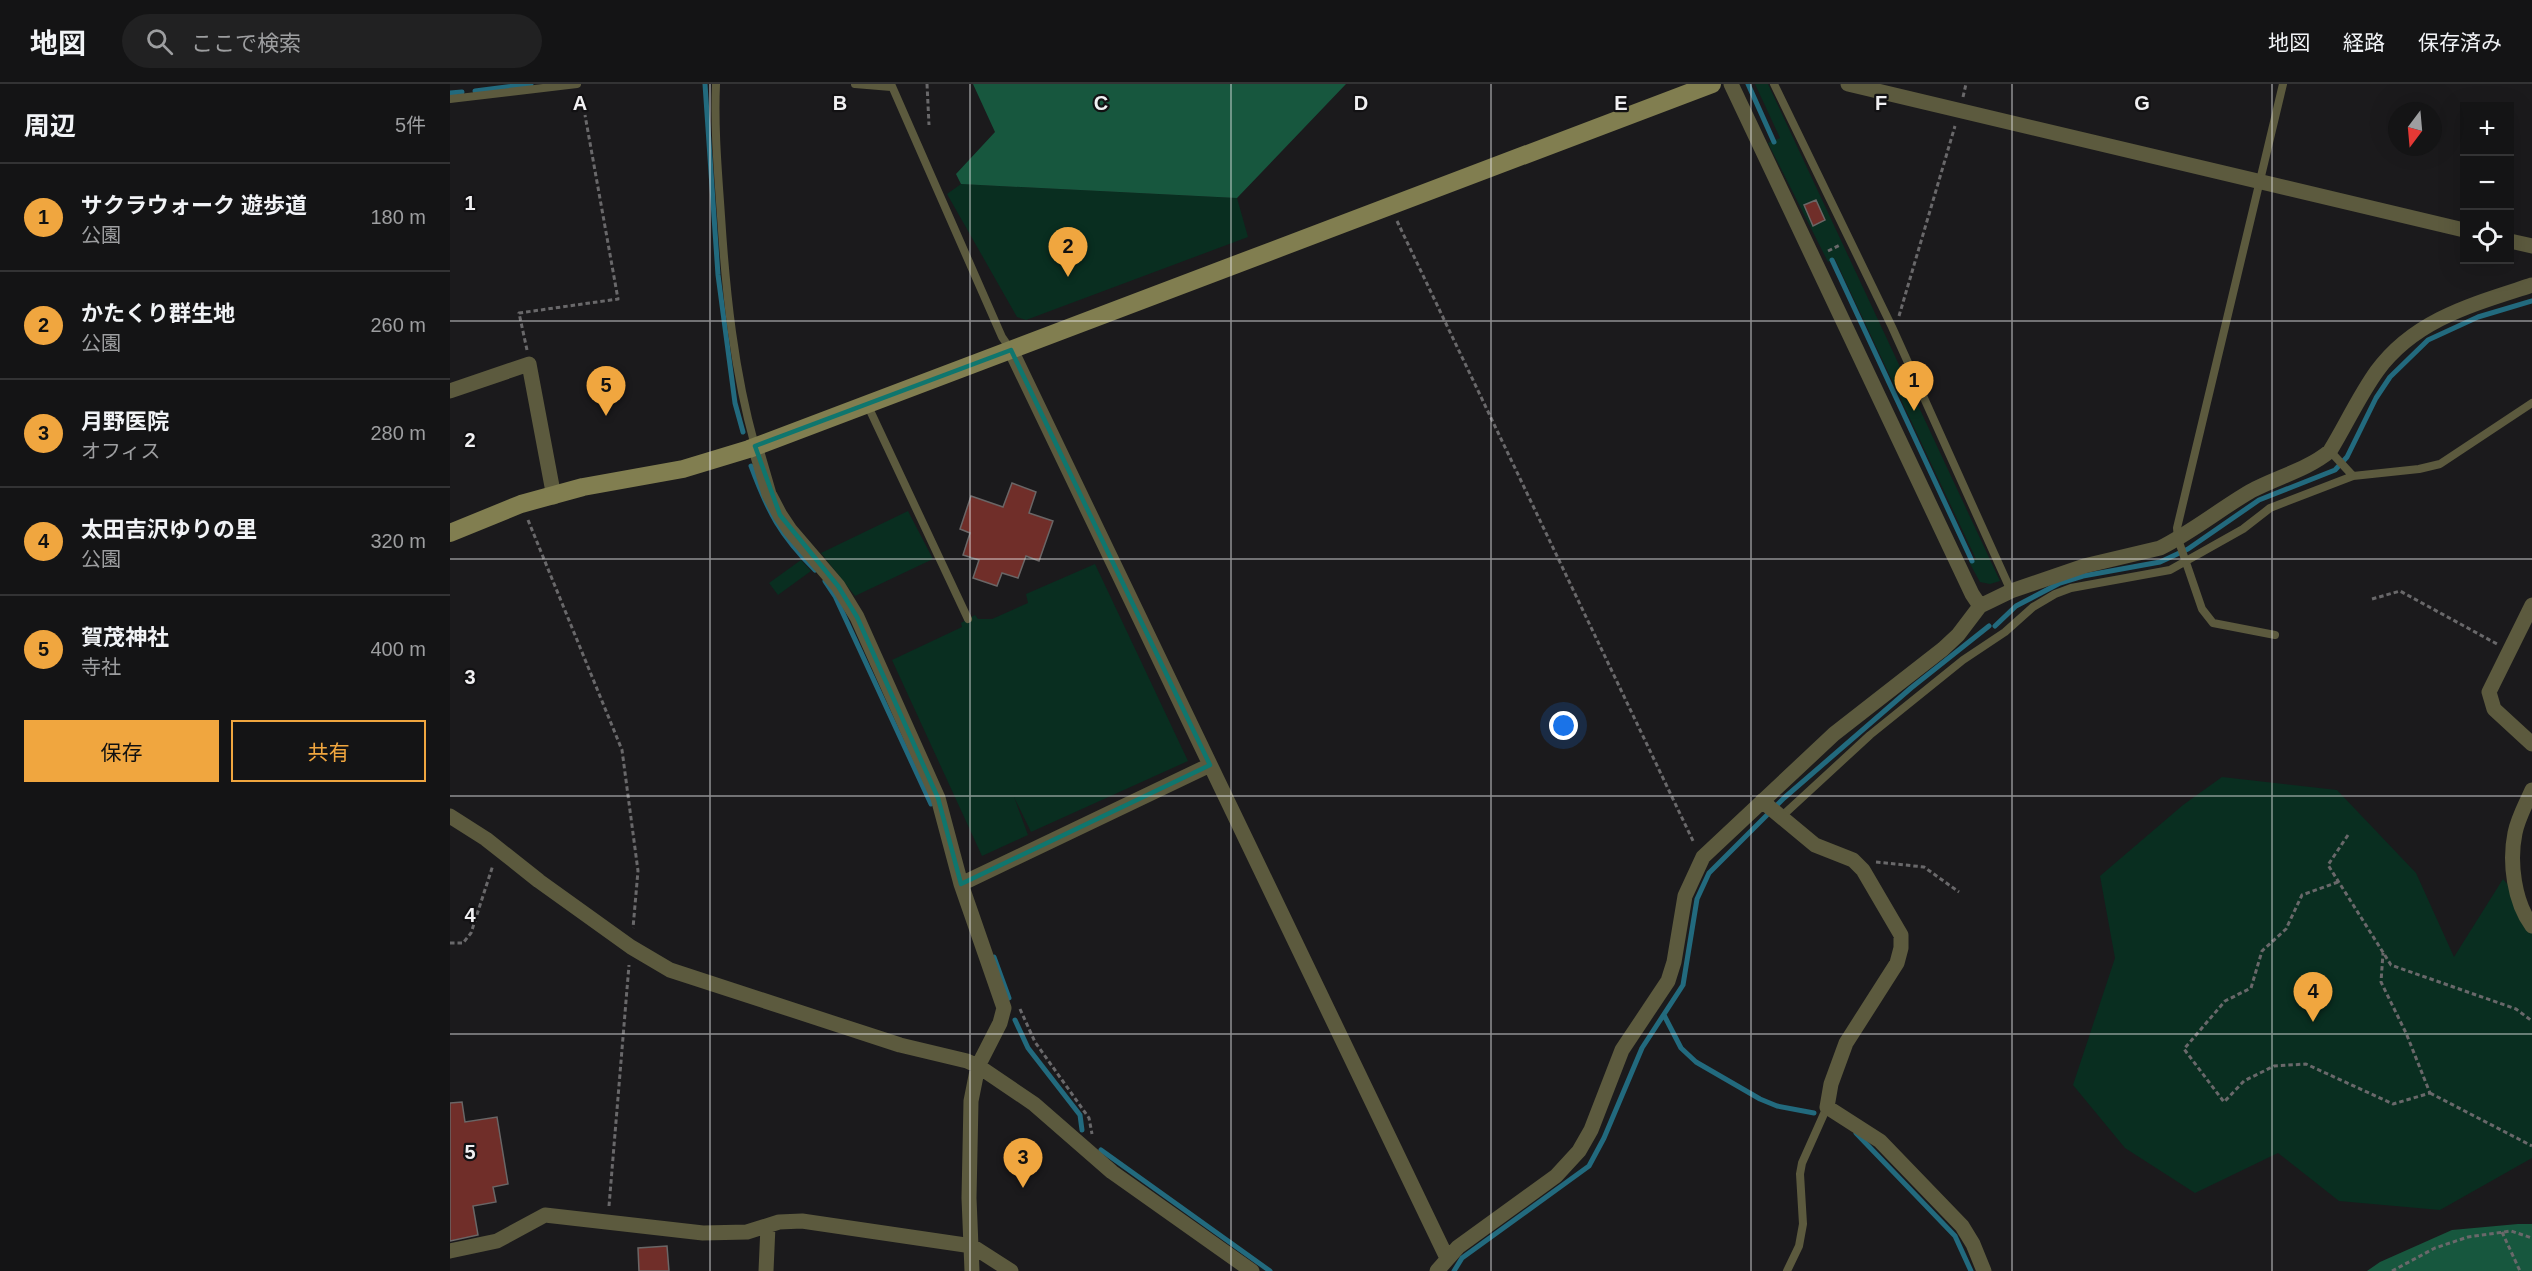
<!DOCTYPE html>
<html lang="ja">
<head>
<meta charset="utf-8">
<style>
  :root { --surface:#141415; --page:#212122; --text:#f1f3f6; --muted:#9d9ea0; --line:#333334; --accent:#f0a63f }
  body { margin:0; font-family:Arial,"Noto Sans JP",sans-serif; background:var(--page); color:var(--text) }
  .controls { position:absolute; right:18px; top:18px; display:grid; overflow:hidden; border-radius:0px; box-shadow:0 6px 24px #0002 }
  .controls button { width:54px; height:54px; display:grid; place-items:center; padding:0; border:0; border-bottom:2px solid var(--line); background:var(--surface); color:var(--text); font:30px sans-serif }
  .compass { position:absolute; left:1938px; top:18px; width:54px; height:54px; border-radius:50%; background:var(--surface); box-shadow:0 6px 24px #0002; rotate:196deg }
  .you { position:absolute; left:1114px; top:642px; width:21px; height:21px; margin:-15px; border:4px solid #fff; border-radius:50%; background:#1a73e8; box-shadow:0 0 0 9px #1a73e833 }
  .badge { display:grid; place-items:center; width:39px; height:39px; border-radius:50%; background:var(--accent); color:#111; font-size:20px; font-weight:700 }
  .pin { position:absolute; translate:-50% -50px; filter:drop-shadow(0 2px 3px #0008) }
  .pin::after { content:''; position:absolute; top:32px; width:21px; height:18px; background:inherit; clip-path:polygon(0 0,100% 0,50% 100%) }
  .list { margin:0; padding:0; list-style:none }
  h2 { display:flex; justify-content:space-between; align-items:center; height:78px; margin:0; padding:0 24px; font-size:26px }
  h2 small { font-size:20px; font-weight:400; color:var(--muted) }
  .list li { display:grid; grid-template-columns:39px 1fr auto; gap:18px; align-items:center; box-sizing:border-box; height:108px; padding:0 24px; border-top:2px solid var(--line) }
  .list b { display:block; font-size:22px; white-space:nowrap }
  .list p { margin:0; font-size:20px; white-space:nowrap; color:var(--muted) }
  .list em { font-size:20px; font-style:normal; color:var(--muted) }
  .actions { display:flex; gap:12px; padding:18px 24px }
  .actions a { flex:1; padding:14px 0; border:2px solid var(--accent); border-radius:0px; text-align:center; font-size:21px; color:var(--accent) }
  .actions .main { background:var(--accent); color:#111 }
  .icon { flex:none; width:33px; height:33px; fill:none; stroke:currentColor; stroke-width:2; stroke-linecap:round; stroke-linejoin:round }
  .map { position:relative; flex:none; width:2082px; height:1187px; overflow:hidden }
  header { display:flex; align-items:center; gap:36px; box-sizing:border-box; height:84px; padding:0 30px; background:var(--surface); border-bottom:2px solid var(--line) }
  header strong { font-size:28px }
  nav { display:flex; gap:33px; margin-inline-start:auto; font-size:21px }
  .search { width:420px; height:54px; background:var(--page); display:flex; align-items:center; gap:15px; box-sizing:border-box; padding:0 21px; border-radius:33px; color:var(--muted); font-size:22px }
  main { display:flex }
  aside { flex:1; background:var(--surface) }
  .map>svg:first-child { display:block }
  .green { fill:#092e20 }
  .forest { fill:#17573e }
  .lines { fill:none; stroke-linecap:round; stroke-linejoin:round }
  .stream { stroke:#226a7e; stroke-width:5 }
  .building { fill:#702e29; stroke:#6a6666; stroke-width:1.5 }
  .path { stroke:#69686a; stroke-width:3; stroke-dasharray:4.5 3; stroke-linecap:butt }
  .lane { stroke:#5c5a3e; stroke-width:8 }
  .street { stroke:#5c5a3e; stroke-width:15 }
  .secondary { stroke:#817e50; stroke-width:18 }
  .marked { fill:none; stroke:#0f766e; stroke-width:4.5; stroke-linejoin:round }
  .grid { fill:none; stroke:#f1f0f2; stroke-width:1.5; stroke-opacity:0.55 }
  .grid-label { font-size:20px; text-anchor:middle; font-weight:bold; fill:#f1f0f2; stroke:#121113; stroke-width:4.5; stroke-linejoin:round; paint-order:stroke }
</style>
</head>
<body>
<header>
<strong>地図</strong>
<div class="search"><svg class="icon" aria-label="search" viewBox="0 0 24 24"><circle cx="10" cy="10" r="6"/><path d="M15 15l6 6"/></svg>ここで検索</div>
<nav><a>地図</a><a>経路</a><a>保存済み</a></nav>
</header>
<main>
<aside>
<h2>周辺<small>5件</small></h2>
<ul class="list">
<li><span class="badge">1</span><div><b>サクラウォーク 遊歩道</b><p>公園</p></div><em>180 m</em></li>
<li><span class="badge">2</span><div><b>かたくり群生地</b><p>公園</p></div><em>260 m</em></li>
<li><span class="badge">3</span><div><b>月野医院</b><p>オフィス</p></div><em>280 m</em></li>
<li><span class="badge">4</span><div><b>太田吉沢ゆりの里</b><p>公園</p></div><em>320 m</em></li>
<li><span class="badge">5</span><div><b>賀茂神社</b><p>寺社</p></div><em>400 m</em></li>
</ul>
<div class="actions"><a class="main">保存</a><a>共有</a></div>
</aside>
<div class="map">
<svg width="2082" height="1187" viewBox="0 0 2082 1187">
  <rect width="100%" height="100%" fill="#1b1a1c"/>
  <path class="green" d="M1305,0H1318L1550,497L1540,500L1530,498L1519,478L1526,475L1385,175L1378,178L1318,59L1330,54Z
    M511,100L787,114L798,153L576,236L567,233L497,110Z
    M458,427L483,475L405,512L371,469Z
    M351,476L361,487L328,511L319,499Z
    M645,480L738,677L581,748L564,713L578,751L532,772L442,576L512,543L511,539L525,531L528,535H542L578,519L576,510Z
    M1772,693L1887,706L1966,789L2004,873L2053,795L2082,829V1074L1990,1126L1889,1117L1828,1069L1745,1109L1675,1064L1623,1001L1665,874L1650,792L1733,721Z"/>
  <path class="forest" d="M523,0H896L787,114L511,100L506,90L545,48Z
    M2068,1140H2082V1187H1917L1930,1178L2002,1146Z"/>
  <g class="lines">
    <path class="stream" d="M255,0L268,191L285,319L293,348
      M1298,0L1324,58
      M25,7L81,0
      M0,9L12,8
      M1382,176L1522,477
      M301,382C318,428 330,451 365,486
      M375,497L385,512L481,720
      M1545,542L1566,522L1610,499L1633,492L1710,478L1738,465L1809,416L1885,386L1897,373L1926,314L1940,293L1978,256L2028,233L2082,217
      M544,873L559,914
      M1214,931L1231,964L1246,978L1310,1015L1327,1022L1364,1029
      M565,936L578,964L630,1031L632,1046
      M1406,1049L1505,1152L1521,1187
      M651,1066L820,1187
      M1004,1187L1012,1174L1139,1082L1154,1054L1192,964L1233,901L1247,815L1259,789L1334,714L1461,604L1539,542"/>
  </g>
  <path class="building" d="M1366,116L1375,136L1363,142L1354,121Z
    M562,399L586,408L579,429L603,437L589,477L576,472L568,494L552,489L547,502L523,494L529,476L513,471L520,449L510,445L521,412L553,423Z
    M12,1018L15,1038L47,1033L58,1100L43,1103L46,1118L23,1122L28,1151L0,1157V1019Z
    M217,1162L219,1187H189L188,1164Z"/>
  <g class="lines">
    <path class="path" d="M477,0L479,41
      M1513,13L1516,0
      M947,137L1244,759
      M1378,167L1390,161
      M1449,232L1505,42
      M77,266L69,229L168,215L135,31
      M78,436L172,666L188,787L183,844
      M1922,515L1950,507L2047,560
      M1898,751L1878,781L1941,881L2066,925L2082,937
      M1426,778L1474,783L1509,808
      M1888,798L1852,811L1836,845L1812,867L1801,904L1775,917L1734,965L1774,1018L1794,997L1824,982L1856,980L1943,1020L1980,1009L1956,949L1931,898L1933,869
      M0,859H13L21,849L43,781
      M570,925L585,958L639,1034L642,1050
      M1980,1009L2082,1062
      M159,1122L179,881
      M2052,1148L2070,1187
      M1942,1187L1985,1164L2018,1153L2061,1147L2082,1154"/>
    <path class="lane" d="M266,0C264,44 268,88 271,132C276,210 284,287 305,362
      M405,0L441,3
      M441,0L552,253L561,266
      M1324,0L1442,243L1561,507
      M0,15L127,0
      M417,320L518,535
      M1880,367L1903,392
      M1825,551L1763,539L1752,525L1728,455L1727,444L1833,0
      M1331,733L1420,651L1513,576L1555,548L1583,523L1605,510L1621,504L1720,486L1793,445L1820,424L1903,392L1969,385L1990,380L2082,319
      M1337,1187L1349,1162L1353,1140L1350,1090L1352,1079L1377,1023"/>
    <path class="street" d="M1281,0L1522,510L1530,522
      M1398,0L2014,146
      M2060,157L2082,162
      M561,266L997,1174
      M0,307L79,280L104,413
      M305,362L319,410L330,431L340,446L388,502L407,533L488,714L511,800L554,924L550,939L528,982L521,1017L519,1114L522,1187
      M2082,521L2039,608L2044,625L2082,660
      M2082,706C2076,720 2068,734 2065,749C2059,778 2064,818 2082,842
      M1312,717L1365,761L1403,776L1413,786L1451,851V864L1447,879L1396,959L1381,1000L1377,1023L1430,1057L1512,1142L1523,1160L1534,1187
      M0,732L36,755L89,797L181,863L220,886L450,961L517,977L528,982L584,1020L662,1088L802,1187
      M511,800L760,681
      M0,1167L47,1157L95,1131L253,1149L297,1148L329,1138L352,1137L522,1162L561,1187
      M316,1187L318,1142
      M987,1187L1008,1163L1106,1092L1129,1067L1141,1046L1172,966L1218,897L1224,878L1235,812L1253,773L1384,650L1493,565L1508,551L1530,522L1561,507L1634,482L1710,464C1742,448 1770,425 1801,407C1827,393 1857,386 1880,367C1896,341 1909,312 1927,287C1965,235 2024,220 2082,201"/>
    <path class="secondary" d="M0,449L71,420L133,403L233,385L299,365L1262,0"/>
  </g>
  <path class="marked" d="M561,266L760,681L511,800L488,714L407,533L388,502L330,431L305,362Z"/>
  <path class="grid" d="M260,0V1187M520,0V1187M781,0V1187M1041,0V1187M1301,0V1187M1562,0V1187M1822,0V1187M0,237H2082M0,475H2082M0,712H2082M0,950H2082"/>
  <g class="grid-label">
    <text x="130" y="26">A</text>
    <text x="390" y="26">B</text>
    <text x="651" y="26">C</text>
    <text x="911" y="26">D</text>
    <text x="1171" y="26">E</text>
    <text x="1431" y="26">F</text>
    <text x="1692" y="26">G</text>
    <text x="20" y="126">1</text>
    <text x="20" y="363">2</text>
    <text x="20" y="600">3</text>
    <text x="20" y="838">4</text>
    <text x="20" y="1075">5</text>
  </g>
</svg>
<div class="controls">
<button>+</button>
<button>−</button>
<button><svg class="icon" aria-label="locate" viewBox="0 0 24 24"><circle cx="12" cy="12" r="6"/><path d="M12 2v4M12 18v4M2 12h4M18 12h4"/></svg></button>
</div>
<svg class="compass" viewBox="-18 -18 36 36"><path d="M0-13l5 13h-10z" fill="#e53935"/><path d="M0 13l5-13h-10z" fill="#9d9ea0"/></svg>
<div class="you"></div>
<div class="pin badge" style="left:1464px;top:327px">1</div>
<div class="pin badge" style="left:618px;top:193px">2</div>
<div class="pin badge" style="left:573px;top:1104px">3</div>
<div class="pin badge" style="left:1863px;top:938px">4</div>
<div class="pin badge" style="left:156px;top:332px">5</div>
</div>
</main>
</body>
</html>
